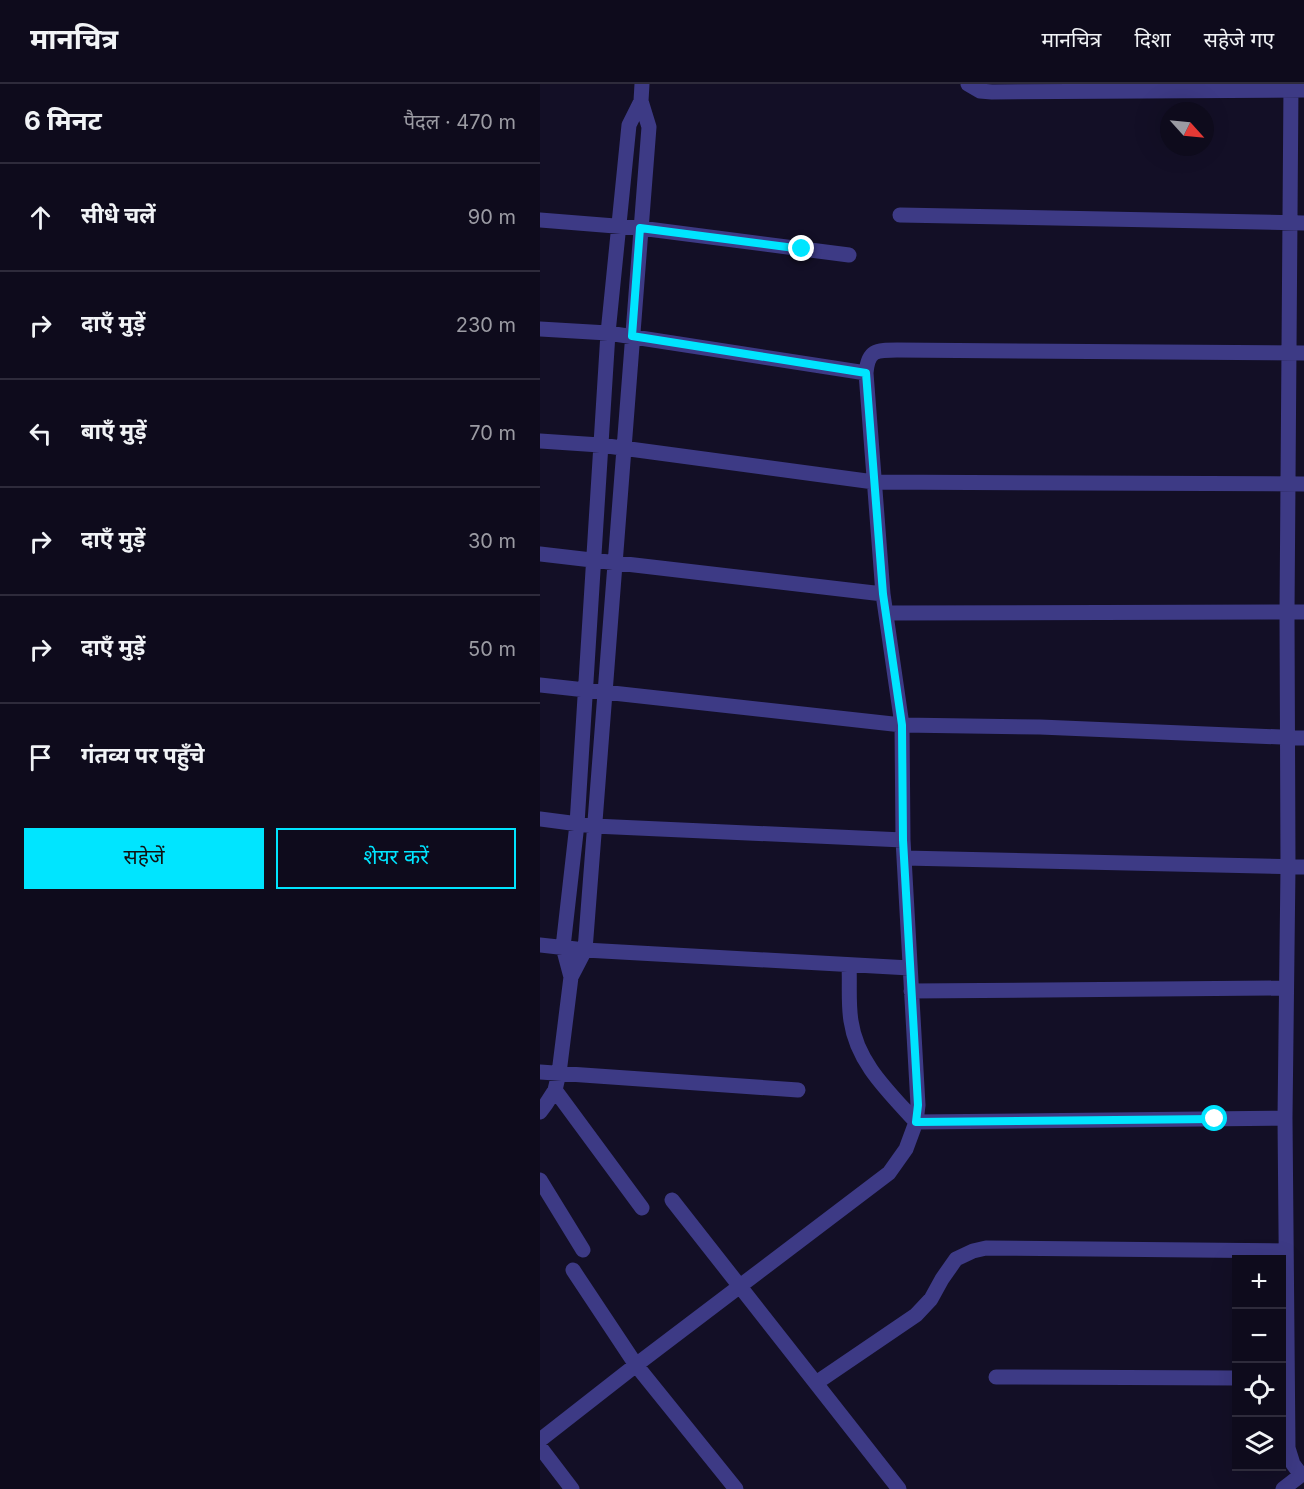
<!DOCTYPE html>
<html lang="hi">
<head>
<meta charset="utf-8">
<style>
  :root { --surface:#0e0b1c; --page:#171425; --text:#f1f3f6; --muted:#9b9ba3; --line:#2e2b3b; --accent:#00e5ff }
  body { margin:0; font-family:Inter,"Noto Sans Devanagari",sans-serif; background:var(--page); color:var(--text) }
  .controls { position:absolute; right:18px; bottom:18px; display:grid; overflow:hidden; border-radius:0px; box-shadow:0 6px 24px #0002 }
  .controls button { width:54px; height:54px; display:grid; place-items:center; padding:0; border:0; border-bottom:2px solid var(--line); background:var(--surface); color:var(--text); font:30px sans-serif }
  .compass { position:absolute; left:620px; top:18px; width:54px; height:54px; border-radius:50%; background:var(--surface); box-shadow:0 6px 24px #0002; rotate:117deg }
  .stop { position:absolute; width:18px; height:18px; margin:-14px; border:4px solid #00e5ff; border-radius:50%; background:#fff }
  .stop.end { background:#00e5ff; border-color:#fff; box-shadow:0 2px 6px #0008 }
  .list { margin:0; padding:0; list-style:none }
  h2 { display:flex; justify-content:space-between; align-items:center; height:78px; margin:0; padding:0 24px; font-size:26px }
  h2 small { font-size:20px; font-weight:400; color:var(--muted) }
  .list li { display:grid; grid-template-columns:39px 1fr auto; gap:18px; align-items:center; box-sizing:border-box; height:108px; padding:0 24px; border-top:2px solid var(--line) }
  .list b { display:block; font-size:22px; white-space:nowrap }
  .list em { font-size:20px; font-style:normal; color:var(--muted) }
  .actions { display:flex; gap:12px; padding:18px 24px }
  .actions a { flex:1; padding:14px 0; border:2px solid var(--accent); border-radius:0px; text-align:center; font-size:21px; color:var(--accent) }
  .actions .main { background:var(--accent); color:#111 }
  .icon { flex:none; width:33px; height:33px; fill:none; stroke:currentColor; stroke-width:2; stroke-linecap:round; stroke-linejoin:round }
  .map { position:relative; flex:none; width:764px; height:1405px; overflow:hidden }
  header { display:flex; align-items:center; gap:36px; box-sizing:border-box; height:84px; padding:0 30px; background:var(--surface); border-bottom:2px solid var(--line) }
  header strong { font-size:28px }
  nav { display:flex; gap:33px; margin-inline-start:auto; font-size:21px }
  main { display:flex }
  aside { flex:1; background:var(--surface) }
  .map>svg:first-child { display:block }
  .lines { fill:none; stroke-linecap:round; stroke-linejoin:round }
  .minor { stroke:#3d3a85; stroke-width:15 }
  .route { stroke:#00e5ff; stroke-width:8 }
</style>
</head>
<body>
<header>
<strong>मानचित्र</strong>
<nav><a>मानचित्र</a><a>दिशा</a><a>सहेजे गए</a></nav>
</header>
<main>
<aside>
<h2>6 मिनट<small>पैदल · 470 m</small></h2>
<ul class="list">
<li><svg class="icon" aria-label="ahead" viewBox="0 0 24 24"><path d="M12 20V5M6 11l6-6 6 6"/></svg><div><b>सीधे चलें</b></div><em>90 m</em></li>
<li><svg class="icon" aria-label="right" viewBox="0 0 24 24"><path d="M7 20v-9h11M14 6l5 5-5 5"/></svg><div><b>दाएँ मुड़ें</b></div><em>230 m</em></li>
<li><svg class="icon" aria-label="left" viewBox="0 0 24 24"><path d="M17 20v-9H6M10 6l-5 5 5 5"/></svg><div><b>बाएँ मुड़ें</b></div><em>70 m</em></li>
<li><svg class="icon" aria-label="right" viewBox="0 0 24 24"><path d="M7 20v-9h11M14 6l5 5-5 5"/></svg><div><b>दाएँ मुड़ें</b></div><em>30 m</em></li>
<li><svg class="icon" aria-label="right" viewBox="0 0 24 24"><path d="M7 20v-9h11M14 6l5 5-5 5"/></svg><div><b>दाएँ मुड़ें</b></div><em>50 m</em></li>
<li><svg class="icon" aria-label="arrive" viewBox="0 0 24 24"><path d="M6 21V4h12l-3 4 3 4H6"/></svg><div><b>गंतव्य पर पहुँचे</b></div></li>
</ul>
<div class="actions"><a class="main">सहेजें</a><a>शेयर करें</a></div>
</aside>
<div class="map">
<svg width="764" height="1405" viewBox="0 0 764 1405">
  <rect width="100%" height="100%" fill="#130f26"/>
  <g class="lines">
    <path class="minor" d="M428,0L440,7L452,8L764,6
      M751,0L747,529L748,783L745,1034L748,1364L753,1380L761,1391
      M360,131L764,139
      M0,136L100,144L309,171
      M0,245L68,249L326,289
      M0,357L60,361L334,398L764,400
      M0,470L343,510
      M346,529L764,528
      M0,601L362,641L500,643L764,654
      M0,735L54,742L363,756
      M364,774L764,783
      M0,861L45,866L370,884
      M309,881C310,899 308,919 311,937C317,979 349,1008 376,1038L745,1034
      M31,893L23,863L37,740L68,249L89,41L101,17
      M371,907L746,904
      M0,988L258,1006
      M15,1006L102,1124
      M0,1028L6,1020L15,1006L19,989L31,893L45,866L109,43L101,17L102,0
      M0,1096L43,1166
      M132,1116L359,1405
      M33,1186L96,1281L196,1405
      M456,1293L696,1294
      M276,1299L376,1231L391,1215L402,1195L416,1175L433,1167L446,1164L746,1167
      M0,1356L96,1281L349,1089L366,1065L376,1038L378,1021L363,756L362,641L343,510L326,289C328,266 336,266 357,266L764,269
      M0,1363L32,1405
      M743,1405L761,1391L764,1390"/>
  </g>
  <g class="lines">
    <path class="route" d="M262,165L100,144L92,252L326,289L343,510L362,641L363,756L378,1021L376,1038L675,1035"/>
  </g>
</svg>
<div class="controls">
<button>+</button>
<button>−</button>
<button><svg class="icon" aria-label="locate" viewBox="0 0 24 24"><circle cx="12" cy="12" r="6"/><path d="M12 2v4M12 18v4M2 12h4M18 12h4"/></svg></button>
<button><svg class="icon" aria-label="layers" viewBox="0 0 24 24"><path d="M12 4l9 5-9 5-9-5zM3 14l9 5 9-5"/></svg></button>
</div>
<svg class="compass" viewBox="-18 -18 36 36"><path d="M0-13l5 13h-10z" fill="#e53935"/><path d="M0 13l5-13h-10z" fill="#9b9ba3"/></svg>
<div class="stop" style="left:675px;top:1035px"></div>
<div class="stop end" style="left:262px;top:165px"></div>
</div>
</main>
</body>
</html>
